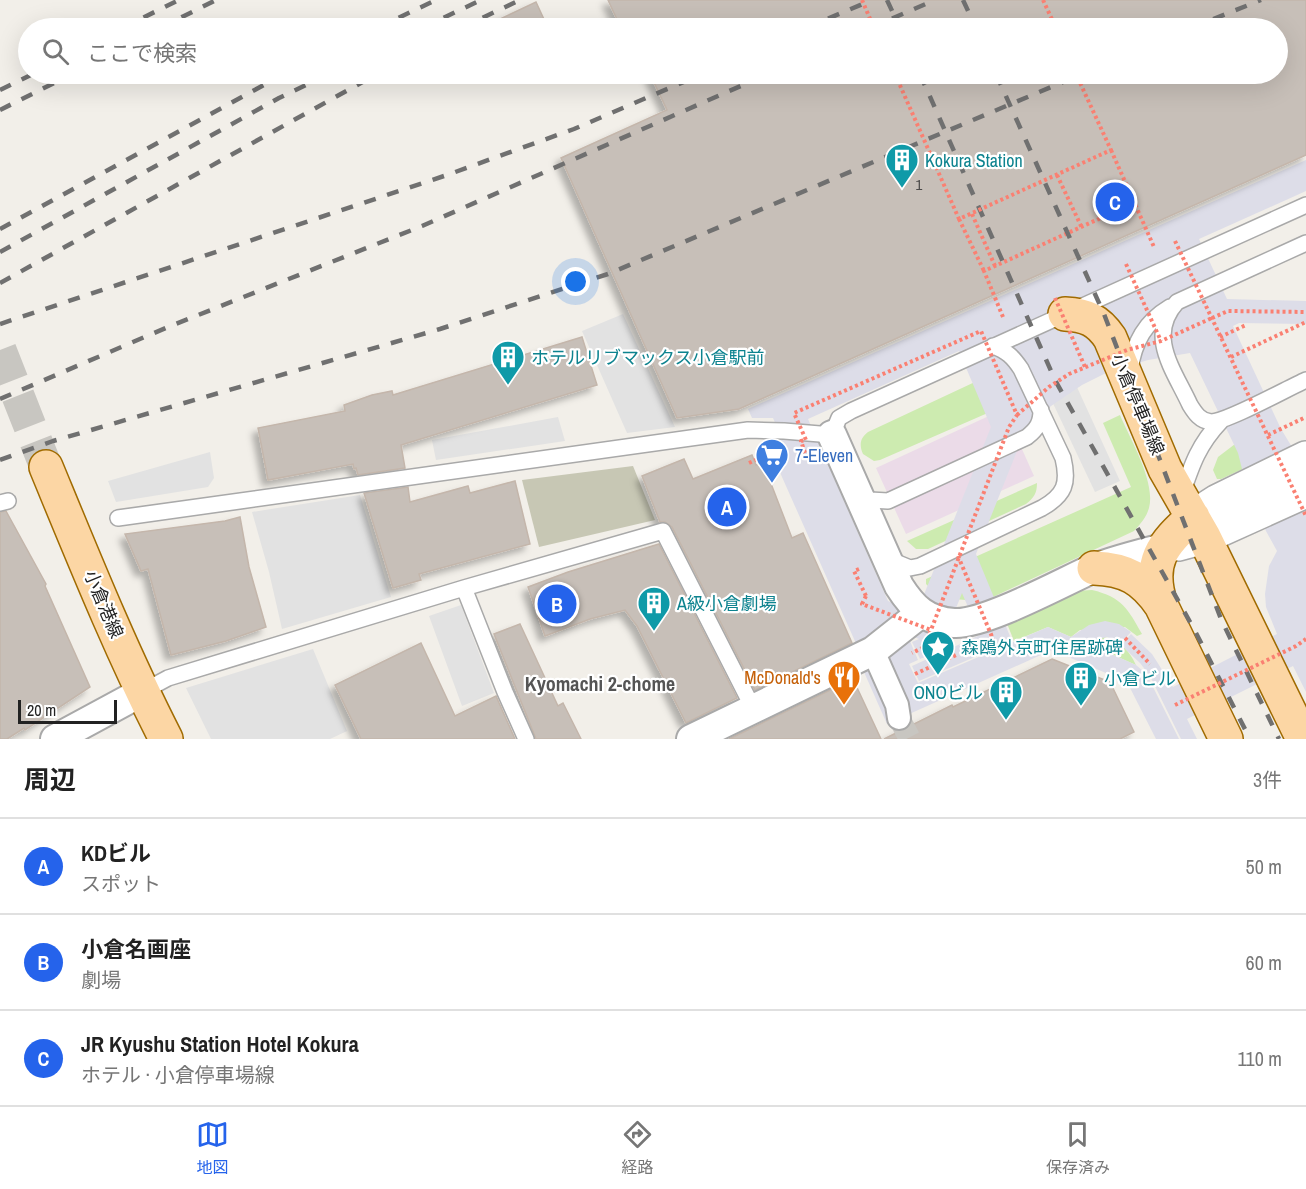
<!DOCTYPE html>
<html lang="ja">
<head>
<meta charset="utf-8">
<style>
  :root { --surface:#fff; --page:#f2f2f2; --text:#222; --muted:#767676; --line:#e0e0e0; --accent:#2563eb }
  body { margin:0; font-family:"Archivo Narrow","Noto Sans JP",sans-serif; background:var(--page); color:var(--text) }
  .scale { position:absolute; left:18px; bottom:15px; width:99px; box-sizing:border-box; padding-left:6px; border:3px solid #222; border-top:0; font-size:16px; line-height:21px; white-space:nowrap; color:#222; -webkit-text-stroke:4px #fff; paint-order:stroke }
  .you { position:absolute; left:576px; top:282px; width:21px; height:21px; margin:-15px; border:4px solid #fff; border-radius:50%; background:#1a73e8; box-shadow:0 0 0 9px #1a73e833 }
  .badge { display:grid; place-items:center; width:39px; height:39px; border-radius:50%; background:var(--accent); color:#fff; font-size:20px; font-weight:700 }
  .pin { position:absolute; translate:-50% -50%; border:3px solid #fff; box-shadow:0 2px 6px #0006 }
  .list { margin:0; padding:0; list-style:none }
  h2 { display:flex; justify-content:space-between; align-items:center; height:78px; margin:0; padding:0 24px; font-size:26px }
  h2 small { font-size:20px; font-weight:400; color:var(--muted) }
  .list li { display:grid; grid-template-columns:39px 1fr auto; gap:18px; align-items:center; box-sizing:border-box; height:96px; padding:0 24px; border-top:2px solid var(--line) }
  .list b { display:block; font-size:22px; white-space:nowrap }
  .list p { margin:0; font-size:20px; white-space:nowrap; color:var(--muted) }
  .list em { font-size:20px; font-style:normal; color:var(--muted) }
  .icon { flex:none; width:33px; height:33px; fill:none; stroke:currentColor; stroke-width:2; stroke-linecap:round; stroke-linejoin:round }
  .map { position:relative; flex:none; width:1306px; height:739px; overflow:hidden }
  .search { position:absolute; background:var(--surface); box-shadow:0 6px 24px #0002; left:18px; right:18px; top:18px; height:66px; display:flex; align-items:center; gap:15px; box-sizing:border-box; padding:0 21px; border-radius:33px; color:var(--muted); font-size:22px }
  .sheet { height:366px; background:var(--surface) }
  nav { display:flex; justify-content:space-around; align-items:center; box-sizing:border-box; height:84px; border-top:2px solid var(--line); background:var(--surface); font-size:16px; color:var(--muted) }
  nav a { display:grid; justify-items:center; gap:3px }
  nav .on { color:var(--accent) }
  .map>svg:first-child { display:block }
  .industrial { fill:#ebdbe8 }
  .construction { fill:#c7c7b4 }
  .grass { fill:#cdebb0 }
  .parking { fill:#e2e2e2 }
  .plaza { fill:#dddde8; fill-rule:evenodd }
  .building { fill:#c7bfb8; stroke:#c4b6ab; stroke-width:1.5; filter:url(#shadow) }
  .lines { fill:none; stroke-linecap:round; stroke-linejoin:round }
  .pedestrian-tunnel { stroke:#c8c6c1; stroke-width:22; stroke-dasharray:22 11; stroke-linecap:butt }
  .primary-tunnel { stroke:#c8c6c1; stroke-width:33; stroke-dasharray:33 16; stroke-linecap:butt }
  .service-casing { stroke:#a9a9a9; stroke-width:18 }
  .pedestrian-casing { stroke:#a9a9a9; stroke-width:26 }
  .minor-casing { stroke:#a9a9a9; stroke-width:32 }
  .tertiary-casing { stroke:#a9a9a9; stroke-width:36 }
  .primary-casing { stroke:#a06b00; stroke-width:36 }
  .path { stroke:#fa8072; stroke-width:4; stroke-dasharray:3 3; stroke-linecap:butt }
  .service { stroke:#fff; stroke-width:15 }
  .pedestrian { stroke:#fff; stroke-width:22 }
  .minor { stroke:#fff; stroke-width:28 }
  .tertiary { stroke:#fff; stroke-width:33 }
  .primary { stroke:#fcd6a4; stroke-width:33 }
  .rail { stroke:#707070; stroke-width:4.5; stroke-dasharray:12 12; stroke-linecap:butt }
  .path-bridge { stroke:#fa8072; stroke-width:4; stroke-dasharray:3 3; stroke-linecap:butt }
  .labels { text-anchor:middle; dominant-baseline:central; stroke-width:4.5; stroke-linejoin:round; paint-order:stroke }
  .number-label { font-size:15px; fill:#4b4948 }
  .culture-label { font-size:18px; fill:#0d838f; stroke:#fff; text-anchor:start }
  .street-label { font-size:18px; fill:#222; stroke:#fff }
  .shop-label { font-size:18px; fill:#366cbe; stroke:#fff; text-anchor:start }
  .food-label { font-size:18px; fill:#c56008; stroke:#fff; text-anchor:end }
  .neighbourhood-label { font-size:20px; font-weight:bold; fill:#555; stroke:#fff }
</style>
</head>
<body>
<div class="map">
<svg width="1306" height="739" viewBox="0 0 1306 739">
  <defs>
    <filter id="shadow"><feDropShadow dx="-5.5" dy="5.5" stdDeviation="3" flood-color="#0004"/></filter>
  </defs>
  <rect width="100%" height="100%" fill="#f2efe9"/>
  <path class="industrial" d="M1004,409L1034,476L906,534L876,468Z"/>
  <path class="construction" d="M633,466L655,520L539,547L522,480Z"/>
  <path class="grass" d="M977,381L990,412L880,460L874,461L863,454C859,445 860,438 868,432Z
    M1120,415C1130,439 1156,482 1149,508C1146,518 1141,523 1134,531L993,597L966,600L953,599L930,588L926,584V579L1131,487L1103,423Z
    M1239,441L1271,456L1221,479H1217L1213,470L1218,457Z
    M1037,483C1037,493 1034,498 1026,504L928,549H916L907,541Z
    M1092,590C1122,597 1128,609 1142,634L1137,636L1125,627L1080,630L1071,637L1048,627L1014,641L1006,621L1076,591Z
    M1101,637C1117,637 1130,651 1136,665L1088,644Z"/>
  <path class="parking" d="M623,314L675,427L627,433L582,331Z
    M1076,385L1120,481L1095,492L1050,397Z
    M558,417L565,441L436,460L432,440Z
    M210,452L214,478L208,487L116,502L108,481Z
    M360,495L391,597L282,629L269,572L252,512Z
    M461,605L494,693L462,706L429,616Z
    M313,649L347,731L330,739H211L186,688Z"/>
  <path class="plaza" d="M1306,160V191L1199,239L1227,299L1306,301V324L1239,323L1233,326L1281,429L1306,470V692L1293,666L1187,719L1197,739H1181L1150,676L1140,663L1121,645L1131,634L1152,654L1173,687L1277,634L1266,607L1265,594L1269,566L1277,551L1260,520L1247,489L1238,453L1190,353L1148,360L1108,372L1082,385L1051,406L1025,431L976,554L1012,641L919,681L912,666L980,635L962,593L939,651L920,659L912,642L919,639L888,626L858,648L774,459L769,460L764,447L767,445L766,443L782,439L773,418H752L748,409ZM959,351L991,427L917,612L888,601L808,419Z
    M1105,621L1119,624L1131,632L1120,644L1107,637L1094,640L1089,644L1136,665L1143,671L1149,679L1179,739H1156L1127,682L1052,650L887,724L860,663L910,641L918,660L909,664L918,683L1048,627L1071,637L1089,625Z"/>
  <path class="building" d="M608,0H1306V155L739,409L677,418L561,158L667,110L650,74H1278V28H621Z
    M536,2L548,28H481Z
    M582,337L597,385L401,445L405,468L358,475L356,468L354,469L353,464L268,480L258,428L345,411L344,405L372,395L392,391L393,395Z
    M752,455L756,465L763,463L792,538L803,533L852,643L755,690L672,527L665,522H660L642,476L684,459L693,479Z
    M515,481L530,544L419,574L421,580L393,588L364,493L408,487L410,502L468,486L470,493Z
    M6,511L46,584L45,586L90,687L25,730L24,728L7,739H0V512Z
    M240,517L249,567L266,627L226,641L171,655L148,569L141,571L125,534L225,521Z
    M659,544L737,698L686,723L637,626L625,610L590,619L545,636L528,587L568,572Z
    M520,624L558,706L563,703L581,739H536L494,634Z
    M421,643L455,716L496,696L515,739H361L335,685Z
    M1052,659L1110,682L1134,732L1120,739H884L952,705L953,707Z
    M853,679L881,739H729Z"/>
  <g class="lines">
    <path class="pedestrian-tunnel" d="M899,718L910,739"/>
    <path class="primary-tunnel" d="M0,350L46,467"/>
    <g class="service-casing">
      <path id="service" d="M1306,243L1177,302C1146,336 1174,370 1190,405C1195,413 1200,421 1211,422C1227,422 1288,388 1306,380
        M1130,370C1134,342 1145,322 1170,307
        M860,493L870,500L888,501L1027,437C1037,429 1041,423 1041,410
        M1182,494C1192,464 1199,444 1221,421
        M0,503L8,501
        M118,518L748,430L784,431L832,435L839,418L851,411L1306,205
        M888,559L910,568L920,566L1042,508C1065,495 1069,483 1063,458L1021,369C1013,357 1007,351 993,346
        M464,588L505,692L526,739
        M142,692L168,678L464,588L663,531L753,708"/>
    </g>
    <g class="pedestrian-casing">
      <path id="pedestrian" d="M873,651L897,705L899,718"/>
    </g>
    <g class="minor-casing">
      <path id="minor" d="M832,435L899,586C913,608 926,621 954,623C984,625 1061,583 1092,569C1115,560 1139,554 1163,548
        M55,739L142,692
        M691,739L873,651L921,613"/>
    </g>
    <g class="tertiary-casing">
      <path id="tertiary" d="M1193,517L1218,501L1306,458
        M1178,544L1204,537L1306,491"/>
    </g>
    <g class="primary-casing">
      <path id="primary" d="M1065,314C1086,315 1098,320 1110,338L1165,469L1204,537L1303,739
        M46,467C84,559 121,651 166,739
        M1193,517C1162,544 1147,563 1161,605L1226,739
        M1094,568C1126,569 1143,579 1161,605"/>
    </g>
    <path class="path" d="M1043,0L1056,28
      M1111,150L1154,247
      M1057,175L1082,228
      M972,214L995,266
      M959,219L984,271
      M1003,317L984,271L1134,203
      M1212,318L1228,311L1306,312
      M1220,337L1246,325
      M1231,357L1306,322
      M1268,435L1306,417
      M749,463L764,456
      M859,569L854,571L866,596
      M1125,638L1150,664
      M915,674L956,655"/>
    <use href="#service" class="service"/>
    <use href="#pedestrian" class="pedestrian"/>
    <use href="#minor" class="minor"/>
    <use href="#tertiary" class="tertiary"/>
    <use href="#primary" class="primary"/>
    <path class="rail" d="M887,0L900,28
      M963,0L976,28
      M122,28L179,0
      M160,28L216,0
      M377,28L436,0
      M422,28L481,0
      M461,28L520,0
      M806,28L872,0
      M870,28L935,0
      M1191,28L1261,0
      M920,74L1055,380L1195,631L1250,739
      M996,74L1104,314L1221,619L1279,739
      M0,90L33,74
      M0,110L72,74
      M0,229L284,74
      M0,252L279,98L329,74
      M0,283L377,74
      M0,324L447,175L574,129L702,74
      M0,399L168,327L422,226L768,74
      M0,460L53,441L440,329L608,274L1082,74"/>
    <path class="path-bridge" d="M862,0L874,28
      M895,74L959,219L1111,150L1076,74
      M1175,241L1306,516
      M1126,264L1161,341
      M1055,298L1085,367
      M1017,415L1049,387L1069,374L1127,350L1161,341L1212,318
      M805,453L801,441L806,440L794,413L981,331L1017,415L1009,427L931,630
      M958,556L993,639L979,645
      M866,596L862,604L931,630L924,647L912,653
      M1175,705L1296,646L1306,639"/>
  </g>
  <defs>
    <g id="building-pin" transform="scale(1.725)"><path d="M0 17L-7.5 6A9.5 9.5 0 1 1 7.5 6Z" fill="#0f9aa8" stroke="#fff"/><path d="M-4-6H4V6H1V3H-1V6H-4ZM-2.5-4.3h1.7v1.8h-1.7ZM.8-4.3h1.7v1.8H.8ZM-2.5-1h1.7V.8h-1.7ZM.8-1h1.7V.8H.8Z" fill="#fff"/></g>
    <g id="supermarket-pin" transform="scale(1.725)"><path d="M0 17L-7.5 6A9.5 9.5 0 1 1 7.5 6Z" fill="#3f7fe0" stroke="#fff"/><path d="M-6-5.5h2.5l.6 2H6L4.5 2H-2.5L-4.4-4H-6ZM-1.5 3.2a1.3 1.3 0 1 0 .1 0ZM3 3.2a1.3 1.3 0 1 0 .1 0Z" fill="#fff"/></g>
    <g id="sight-pin" transform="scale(1.725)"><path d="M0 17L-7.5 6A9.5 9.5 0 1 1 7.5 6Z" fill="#0f9aa8" stroke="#fff"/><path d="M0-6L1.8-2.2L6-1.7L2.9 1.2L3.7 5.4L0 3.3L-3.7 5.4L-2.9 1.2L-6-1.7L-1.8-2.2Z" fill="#fff"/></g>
    <g id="restaurant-pin" transform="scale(1.725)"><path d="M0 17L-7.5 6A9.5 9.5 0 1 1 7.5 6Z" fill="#e8710a" stroke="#fff"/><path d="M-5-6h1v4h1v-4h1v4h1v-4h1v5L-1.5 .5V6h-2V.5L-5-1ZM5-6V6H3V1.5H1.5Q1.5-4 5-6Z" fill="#fff"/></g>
  </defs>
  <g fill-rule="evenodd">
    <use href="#building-pin" x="902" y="160"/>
    <use href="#building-pin" x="508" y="357"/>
    <use href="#supermarket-pin" x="772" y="455"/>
    <use href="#building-pin" x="654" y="603"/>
    <use href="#sight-pin" x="938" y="647"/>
    <use href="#restaurant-pin" x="844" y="677"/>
    <use href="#building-pin" x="1081" y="678"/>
    <use href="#building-pin" x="1006" y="692"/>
  </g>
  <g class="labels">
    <g class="number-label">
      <text x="919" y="184">1</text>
    </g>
    <g class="culture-label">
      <text x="925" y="160">Kokura Station</text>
      <text x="531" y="357">ホテルリブマックス小倉駅前</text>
      <text x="677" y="603">A級小倉劇場</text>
      <text x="961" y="647">森鴎外京町住居跡碑</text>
      <text x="1104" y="678">小倉ビル</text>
      <text x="983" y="692" text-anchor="end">ONOビル</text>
    </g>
    <g class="street-label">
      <text transform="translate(1138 404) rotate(67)">小倉停車場線</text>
      <text transform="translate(104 604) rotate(67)">小倉港線</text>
    </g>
    <g class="shop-label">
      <text x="795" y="455">7-Eleven</text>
    </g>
    <g class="food-label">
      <text x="821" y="677">McDonald's</text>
    </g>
    <g class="neighbourhood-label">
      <text x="600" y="683">Kyomachi 2-chome</text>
    </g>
  </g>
</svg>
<div class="scale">20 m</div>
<div class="you"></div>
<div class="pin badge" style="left:727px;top:507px">A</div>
<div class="pin badge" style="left:557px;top:604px">B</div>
<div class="pin badge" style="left:1115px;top:202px">C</div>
<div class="search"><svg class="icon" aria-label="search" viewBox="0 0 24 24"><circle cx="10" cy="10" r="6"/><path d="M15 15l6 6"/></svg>ここで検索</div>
</div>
<section class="sheet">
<h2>周辺<small>3件</small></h2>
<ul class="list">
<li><span class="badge">A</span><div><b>KDビル</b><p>スポット</p></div><em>50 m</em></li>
<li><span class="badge">B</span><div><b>小倉名画座</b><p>劇場</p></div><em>60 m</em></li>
<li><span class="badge">C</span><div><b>JR Kyushu Station Hotel Kokura</b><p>ホテル · 小倉停車場線</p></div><em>110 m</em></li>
</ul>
</section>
<nav>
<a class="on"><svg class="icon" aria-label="map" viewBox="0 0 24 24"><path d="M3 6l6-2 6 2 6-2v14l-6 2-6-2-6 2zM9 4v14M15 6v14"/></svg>地図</a>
<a><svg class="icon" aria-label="directions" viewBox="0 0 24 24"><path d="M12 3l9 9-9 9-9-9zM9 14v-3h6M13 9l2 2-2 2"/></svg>経路</a>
<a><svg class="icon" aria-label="saved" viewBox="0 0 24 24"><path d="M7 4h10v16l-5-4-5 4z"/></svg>保存済み</a>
</nav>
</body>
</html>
